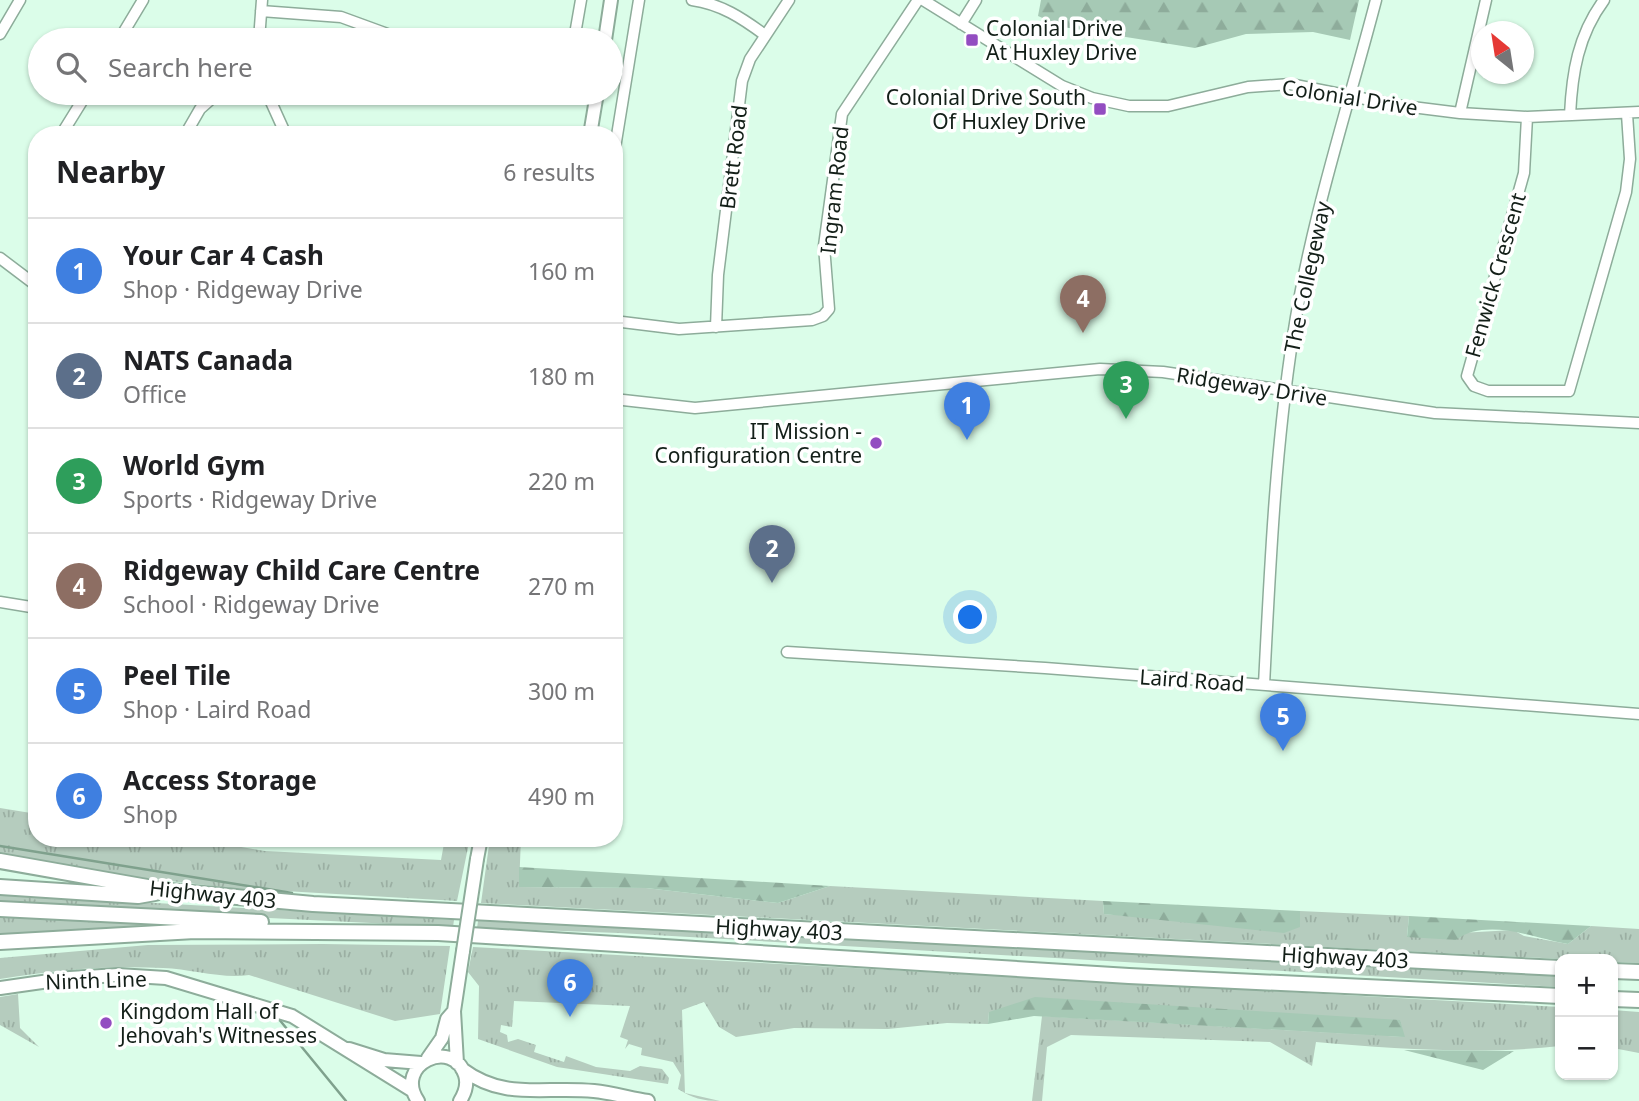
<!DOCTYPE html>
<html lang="en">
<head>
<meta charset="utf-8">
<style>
  :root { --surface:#fff; --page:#f2f2f2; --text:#202124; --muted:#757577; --line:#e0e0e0; --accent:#934dc1 }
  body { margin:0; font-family:"Noto Sans",sans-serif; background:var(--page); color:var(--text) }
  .controls { position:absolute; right:21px; bottom:21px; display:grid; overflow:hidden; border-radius:14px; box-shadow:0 2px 5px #0004 }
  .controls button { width:63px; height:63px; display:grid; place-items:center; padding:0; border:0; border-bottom:2px solid var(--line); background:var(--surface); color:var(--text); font:35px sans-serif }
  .compass { position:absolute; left:1471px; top:21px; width:63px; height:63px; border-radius:50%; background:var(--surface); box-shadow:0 2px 5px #0004; rotate:330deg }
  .you { position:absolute; left:971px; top:618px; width:24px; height:24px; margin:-18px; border:5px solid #fff; border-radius:50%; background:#1a73e8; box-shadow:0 0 0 10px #1a73e833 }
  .badge { display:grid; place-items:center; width:46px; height:46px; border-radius:50%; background:var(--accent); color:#fff; font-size:23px; font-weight:700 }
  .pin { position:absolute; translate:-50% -58px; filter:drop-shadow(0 2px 4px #0008) }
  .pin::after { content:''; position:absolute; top:37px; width:24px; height:21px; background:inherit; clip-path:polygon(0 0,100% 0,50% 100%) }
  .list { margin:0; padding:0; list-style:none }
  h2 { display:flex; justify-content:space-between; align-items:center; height:91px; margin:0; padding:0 28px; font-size:30px }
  h2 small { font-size:23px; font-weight:400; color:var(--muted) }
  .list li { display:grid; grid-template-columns:46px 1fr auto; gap:21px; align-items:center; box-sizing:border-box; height:105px; padding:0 28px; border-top:2px solid var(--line) }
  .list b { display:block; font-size:26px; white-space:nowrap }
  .list p { margin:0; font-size:23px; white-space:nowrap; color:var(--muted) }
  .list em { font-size:23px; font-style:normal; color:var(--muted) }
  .icon { flex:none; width:38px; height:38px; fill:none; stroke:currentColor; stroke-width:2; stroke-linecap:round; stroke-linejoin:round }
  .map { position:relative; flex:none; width:1639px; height:1101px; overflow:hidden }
  .search { position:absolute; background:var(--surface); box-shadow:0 2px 5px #0004; left:28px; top:28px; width:595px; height:77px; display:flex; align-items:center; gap:18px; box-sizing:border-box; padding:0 24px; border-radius:38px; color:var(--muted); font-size:26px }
  .panel { position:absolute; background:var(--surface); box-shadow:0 2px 5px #0004; left:28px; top:126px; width:595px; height:721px; border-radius:28px }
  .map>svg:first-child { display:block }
  .grass { fill:url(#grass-tufts) }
  .forest { fill:url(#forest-firs) }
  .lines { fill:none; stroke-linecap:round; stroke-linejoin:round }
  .stream { stroke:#7fa18d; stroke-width:2.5 }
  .minor-casing { stroke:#8dac9a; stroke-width:13 }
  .major-casing { stroke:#8dac9a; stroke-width:16 }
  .highway-casing { stroke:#8dac9a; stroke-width:18 }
  .minor { stroke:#fff; stroke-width:10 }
  .major { stroke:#fff; stroke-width:12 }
  .highway { stroke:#fff; stroke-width:14 }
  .major-bridge-casing { stroke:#8dac9a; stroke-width:16; stroke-linecap:butt }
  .major-bridge { stroke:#fff; stroke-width:12 }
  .poi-dot { fill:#934dc1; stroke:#fff; stroke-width:2.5 }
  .labels { text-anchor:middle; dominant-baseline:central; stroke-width:7; stroke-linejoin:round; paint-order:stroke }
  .poi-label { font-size:21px; fill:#131f18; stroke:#fff; text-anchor:start }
  .street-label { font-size:21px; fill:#131f18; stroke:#fff }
</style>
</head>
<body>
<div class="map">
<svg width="1639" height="1101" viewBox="0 0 1639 1101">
  <defs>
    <pattern id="grass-tufts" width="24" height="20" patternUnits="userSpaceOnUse" patternTransform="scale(1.75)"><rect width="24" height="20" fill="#b5ccbe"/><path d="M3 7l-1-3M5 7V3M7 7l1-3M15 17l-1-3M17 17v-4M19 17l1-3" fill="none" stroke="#9bafa3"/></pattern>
    <pattern id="forest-firs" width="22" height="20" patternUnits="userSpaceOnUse" patternTransform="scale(1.75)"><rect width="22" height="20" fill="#a6c9b5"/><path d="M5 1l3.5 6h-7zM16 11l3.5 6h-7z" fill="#8eac9b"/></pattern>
  </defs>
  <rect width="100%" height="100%" fill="#dbfde9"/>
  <path class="grass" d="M0,808L37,814V838H188L265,851L441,860L445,838H470L457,901L230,888L119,875L0,855Z
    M490,838H521L519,887L646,888L778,903L830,886L1103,901L1104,914L1299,927L1300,911L1409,916L1407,936L1513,930L1524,936L1568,944L1591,926L1639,929V963L1613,962V959H1561L481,903Z
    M0,894L454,920L453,927L0,905Z
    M0,916L157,923V926L0,936Z
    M478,921L629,926L1560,974V987L619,933L477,928Z
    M323,944L450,946L440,1014L395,1021L249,975C222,979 191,969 163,968C108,965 54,970 0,979V958L148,945Z
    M473,947L1560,1007V1046C1479,1055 1398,1049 1316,1042L1312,1066L1270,1042L1071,1035L1047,1047L1042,1101H1032L1042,1016L1405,1037L989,1012L988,1024L947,1023L888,1029L794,1028L736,1037L719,1027L704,1002L682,1010L685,1093L720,1101C703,1101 692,1098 678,1089L681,1075L673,1062L641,1055L642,1048L629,1044L625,1049L628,1040L620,1037L630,1006L514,1001L512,1027L501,1025L500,1032L507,1035L508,1042L518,1039L536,1045L534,1052L564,1062L566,1056L596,1067L630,1071L640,1066L662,1069L669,1078L668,1084L557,1067L478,1039L479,986L468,972Z
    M18,994L20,1028L39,1047L0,1025V997Z
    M1613,1010L1639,1012V1053L1613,1048Z"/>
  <path class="forest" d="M1041,0H1359L1350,40L1313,32L1246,34L1195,48L1063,27L1038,16Z
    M519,867L830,886L778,903L646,888L519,887Z
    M1103,901L1300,911V927L1284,933L1104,914Z
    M1409,916L1591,926L1568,944C1534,938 1486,917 1456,940L1407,937Z
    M1035,997L1400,1020L1405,1037L1034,1016L988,1024L989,1012Z
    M1404,1050L1514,1051L1483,1070Z"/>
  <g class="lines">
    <path class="stream" d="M0,846L292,893
      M278,1018L346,1101"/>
    <g class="minor-casing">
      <path id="minor" d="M692,0C721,4 742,18 765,35
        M923,0L1062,86L1092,98L1129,106H1168L1248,87L1290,84L1396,105L1460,113L1527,117L1639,112
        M261,11L341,17L404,40
        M961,24L976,0
        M0,34L20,0
        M119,40L143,0
        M259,40L262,0
        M574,40L581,0
        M267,93L286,135
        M1460,113L1486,0
        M1570,115C1572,73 1578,35 1604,0
        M1527,117L1524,173L1467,376L1474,386L1488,391H1569L1626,192L1630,159L1627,114
        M61,135L87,93
        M185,135L200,109L218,93
        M614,154L639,0
        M0,258L37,286
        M614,321L679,329L812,320L823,316L829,309L824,246L842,114L918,0
        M716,327L718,275L742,81L750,59L789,0
        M614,399L695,408L1100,369L1163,372L1435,413L1639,423
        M0,602L37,608
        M787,652L1045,668L1639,714
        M1264,685C1270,568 1275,452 1293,336C1310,222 1347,111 1376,0"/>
    </g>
    <g class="major-casing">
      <path id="major" d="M605,40L611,0
        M590,135L597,93
        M477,859L481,838
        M0,988L70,978L118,975L166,978L292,1016L413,1091
        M349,1049L384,1060L421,1063
        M428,1058L442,1038L447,1019L454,1011
        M457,1063L454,1011L463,951
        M462,1069C505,1101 543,1086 594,1091C612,1093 630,1098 648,1101
        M418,1101C393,1064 453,1037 465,1075C468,1084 465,1093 460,1101"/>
    </g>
    <g class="highway-casing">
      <path id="highway" d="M0,861L170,891L313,904L1560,968
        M0,887L138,896L155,893
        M0,909L261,922
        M0,942L195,931L438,933L1129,976L1560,996
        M1613,971L1639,972
        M1613,999L1639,1000"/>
    </g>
    <use href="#minor" class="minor"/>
    <use href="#major" class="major"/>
    <use href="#highway" class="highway"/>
    <g class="major-bridge-casing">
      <path id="major-bridge" d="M463,951L477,859"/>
    </g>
    <use href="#major-bridge" class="major-bridge"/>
  </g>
  <g class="poi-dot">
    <rect x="965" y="33" width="14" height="14" rx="3.5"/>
    <rect x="1093" y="102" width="14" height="14" rx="3.5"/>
    <circle cx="876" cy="443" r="7"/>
    <circle cx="106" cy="1023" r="7"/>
  </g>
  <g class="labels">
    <g class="poi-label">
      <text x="986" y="28">Colonial Drive<tspan x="986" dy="24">At Huxley Drive</tspan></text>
      <text x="1086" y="97" text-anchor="end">Colonial Drive South<tspan x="1086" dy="24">Of Huxley Drive</tspan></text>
      <text x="862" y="431" text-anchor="end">IT Mission -<tspan x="862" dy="24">Configuration Centre</tspan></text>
      <text x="120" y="1011">Kingdom Hall of<tspan x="120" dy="24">Jehovah's Witnesses</tspan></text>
    </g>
    <g class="street-label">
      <text transform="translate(1350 97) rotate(9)">Colonial Drive</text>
      <text transform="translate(733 157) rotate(-83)">Brett Road</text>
      <text transform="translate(834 190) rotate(-84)">Ingram Road</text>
      <text transform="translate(1495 275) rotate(-74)">Fenwick Crescent</text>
      <text transform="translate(1307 277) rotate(-78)">The Collegeway</text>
      <text transform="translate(1252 386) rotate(9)">Ridgeway Drive</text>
      <text transform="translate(1192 680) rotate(4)">Laird Road</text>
      <text transform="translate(213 894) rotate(6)">Highway 403</text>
      <text transform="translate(779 929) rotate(3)">Highway 403</text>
      <text transform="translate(1345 957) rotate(3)">Highway 403</text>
      <text transform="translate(96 980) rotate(-2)">Ninth Line</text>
    </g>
  </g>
</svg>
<div class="controls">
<button>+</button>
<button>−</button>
</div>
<svg class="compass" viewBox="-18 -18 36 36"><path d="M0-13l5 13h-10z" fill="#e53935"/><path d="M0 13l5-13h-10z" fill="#757577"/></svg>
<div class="you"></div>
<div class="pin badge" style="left:967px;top:440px;background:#3f7fe0">1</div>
<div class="pin badge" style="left:772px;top:583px;background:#5c6f8a">2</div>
<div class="pin badge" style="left:1126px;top:419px;background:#2e9e5b">3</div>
<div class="pin badge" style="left:1083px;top:333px;background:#8d6e63">4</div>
<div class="pin badge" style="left:1283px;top:751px;background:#3f7fe0">5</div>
<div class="pin badge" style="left:570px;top:1017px;background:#3f7fe0">6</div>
<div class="search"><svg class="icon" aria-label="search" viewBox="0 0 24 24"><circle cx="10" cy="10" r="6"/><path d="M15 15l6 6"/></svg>Search here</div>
<section class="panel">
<h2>Nearby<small>6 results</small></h2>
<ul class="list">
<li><span class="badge" style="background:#3f7fe0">1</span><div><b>Your Car 4 Cash</b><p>Shop · Ridgeway Drive</p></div><em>160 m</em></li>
<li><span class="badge" style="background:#5c6f8a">2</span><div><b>NATS Canada</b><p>Office</p></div><em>180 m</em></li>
<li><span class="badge" style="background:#2e9e5b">3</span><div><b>World Gym</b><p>Sports · Ridgeway Drive</p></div><em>220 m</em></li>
<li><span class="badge" style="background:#8d6e63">4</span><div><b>Ridgeway Child Care Centre</b><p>School · Ridgeway Drive</p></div><em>270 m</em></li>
<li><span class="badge" style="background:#3f7fe0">5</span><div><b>Peel Tile</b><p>Shop · Laird Road</p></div><em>300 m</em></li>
<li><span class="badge" style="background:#3f7fe0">6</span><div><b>Access Storage</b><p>Shop</p></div><em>490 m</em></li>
</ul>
</section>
</div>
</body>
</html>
